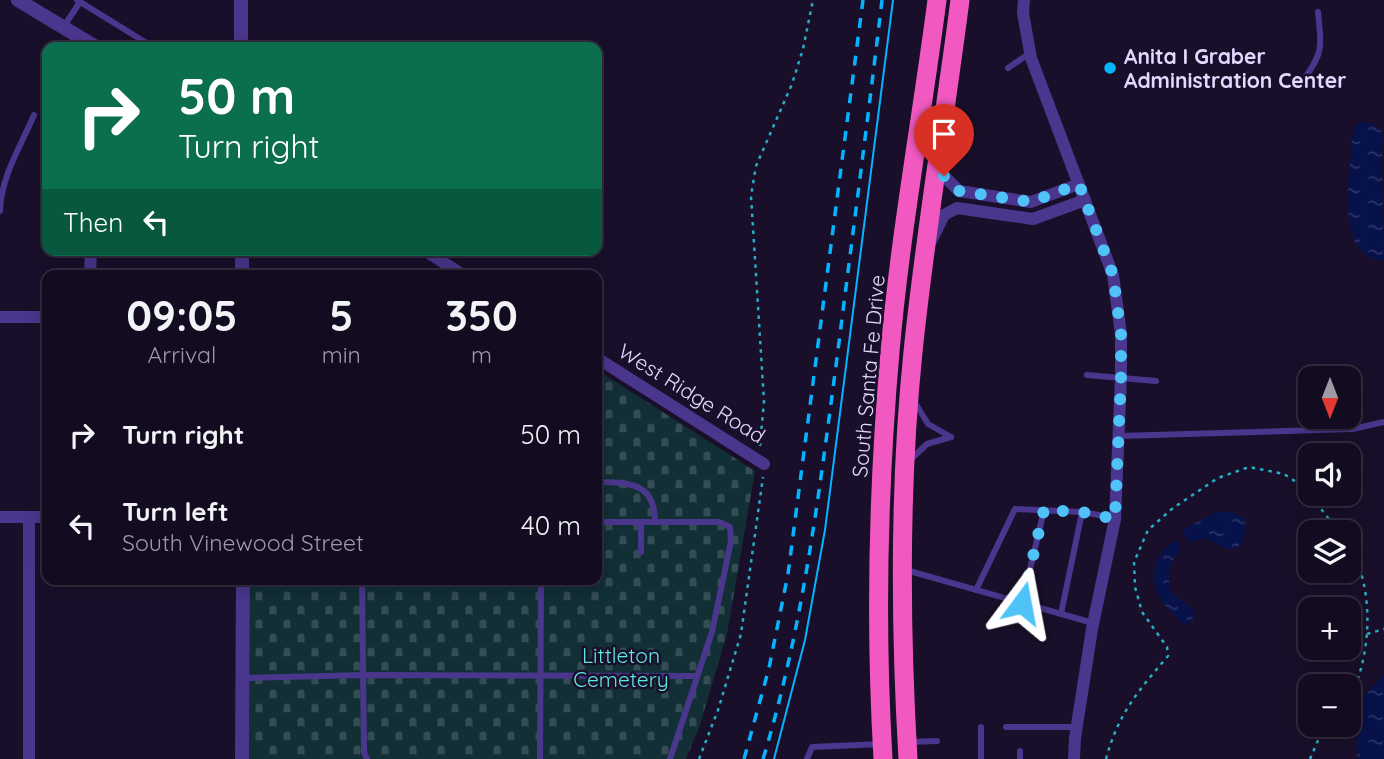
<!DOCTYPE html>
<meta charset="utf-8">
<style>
:root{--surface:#130b20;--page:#20192d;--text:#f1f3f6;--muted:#9d9ba5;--line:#322b3e}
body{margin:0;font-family:Quicksand,sans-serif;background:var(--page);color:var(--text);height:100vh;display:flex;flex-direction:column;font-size:26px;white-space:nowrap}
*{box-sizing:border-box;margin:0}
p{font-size:23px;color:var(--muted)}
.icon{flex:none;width:38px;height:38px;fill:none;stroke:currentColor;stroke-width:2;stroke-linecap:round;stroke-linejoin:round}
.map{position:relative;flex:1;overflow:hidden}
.side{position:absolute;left:42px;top:270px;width:560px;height:315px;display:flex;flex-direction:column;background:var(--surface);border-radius:14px;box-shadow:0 4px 18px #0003,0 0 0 2px var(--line)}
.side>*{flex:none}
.guide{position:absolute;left:42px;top:42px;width:560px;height:214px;border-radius:14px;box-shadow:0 4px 18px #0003,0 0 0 2px var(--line);background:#0b6e4f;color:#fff;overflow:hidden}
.needle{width:46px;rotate:180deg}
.fabs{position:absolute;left:1298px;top:366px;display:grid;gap:14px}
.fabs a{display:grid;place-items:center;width:63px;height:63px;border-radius:14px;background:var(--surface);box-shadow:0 4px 18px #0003,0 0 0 2px var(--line);font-size:35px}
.pin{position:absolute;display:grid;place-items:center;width:60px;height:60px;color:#fff;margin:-72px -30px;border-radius:50% 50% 50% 0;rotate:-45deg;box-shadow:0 0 7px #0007}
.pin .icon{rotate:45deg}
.me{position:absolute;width:77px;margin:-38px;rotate:13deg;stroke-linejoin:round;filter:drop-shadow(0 0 5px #0008)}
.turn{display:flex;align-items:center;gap:24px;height:147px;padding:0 21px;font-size:32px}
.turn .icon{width:91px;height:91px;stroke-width:2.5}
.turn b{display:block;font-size:49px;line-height:60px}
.then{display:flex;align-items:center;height:66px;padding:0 21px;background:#0003;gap:14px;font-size:26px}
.eta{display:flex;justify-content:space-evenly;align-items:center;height:119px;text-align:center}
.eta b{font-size:42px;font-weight:700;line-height:49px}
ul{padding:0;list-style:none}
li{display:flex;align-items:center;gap:21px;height:91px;padding:0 21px}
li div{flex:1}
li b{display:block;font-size:26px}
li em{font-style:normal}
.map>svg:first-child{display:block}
.cemetery{fill:url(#cemetery-stones)}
.water{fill:url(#water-ripples)}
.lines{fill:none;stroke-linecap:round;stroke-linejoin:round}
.path{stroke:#27aec4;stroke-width:2.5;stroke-dasharray:3.5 5;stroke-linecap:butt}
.service{stroke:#4b368d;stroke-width:6}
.minor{stroke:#4b368d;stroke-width:12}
.tertiary{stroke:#4b368d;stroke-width:14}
.trunk{stroke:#f159c1;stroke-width:19}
.tram{stroke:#04b4ff;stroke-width:2}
.rail{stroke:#04b4ff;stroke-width:3.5;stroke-dasharray:10 9;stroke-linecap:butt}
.route{stroke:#4fc3f7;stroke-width:12;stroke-dasharray:0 21.6}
.poi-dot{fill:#04b4ff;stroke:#190f2a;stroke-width:2.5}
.labels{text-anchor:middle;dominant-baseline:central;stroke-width:5;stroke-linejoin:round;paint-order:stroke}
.poi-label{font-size:21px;font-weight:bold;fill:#e4d8ff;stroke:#190f2a;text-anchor:start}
.street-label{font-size:21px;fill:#e4d8ff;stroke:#190f2a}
.park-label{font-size:21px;fill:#5ae9e2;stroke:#190f2a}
</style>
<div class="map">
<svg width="1384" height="759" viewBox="0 0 1384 759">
<defs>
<pattern id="cemetery-stones" width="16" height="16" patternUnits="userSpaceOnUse" patternTransform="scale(1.75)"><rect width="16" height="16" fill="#112f35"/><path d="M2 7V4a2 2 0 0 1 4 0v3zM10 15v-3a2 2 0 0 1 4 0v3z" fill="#344c53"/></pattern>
<pattern id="water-ripples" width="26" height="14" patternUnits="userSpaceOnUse" patternTransform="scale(1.75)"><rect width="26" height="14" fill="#07124b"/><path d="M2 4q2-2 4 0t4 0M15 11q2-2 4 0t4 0" fill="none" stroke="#2b3466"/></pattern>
</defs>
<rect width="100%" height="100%" fill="#190f2a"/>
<polygon class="cemetery" points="597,370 755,471 727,634 699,728 686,759 249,759 250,579 597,579"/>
<g class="water">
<path d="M1359,122l13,1 11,9c-2,43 1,85 1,128 -44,0 -37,-68 -34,-96 2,-16 -1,-29 9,-42z"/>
<path d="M1216,512h14l13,5c5,12 2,34 -15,32 -7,-1 -15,-8 -22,-11l-17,4 -7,-12z"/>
<path d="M1176,541l4,2c0,10 -5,13 -9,21 -4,9 -2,20 0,29l20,15 3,5 -2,8 -7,5c-8,-8 -17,-16 -24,-26 -13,-20 -7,-48 15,-59z"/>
<polygon points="1384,675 1384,759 1357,759 1356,719 1362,697"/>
</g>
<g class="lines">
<g class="path">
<polyline points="760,446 764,401 751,196 756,166 792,84 803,49 813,0"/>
<path d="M1349,544c26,45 23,111 0,156"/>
<polyline points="1367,634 1384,629"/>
<polyline points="699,759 718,710 741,634 763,477"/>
<path d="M1106,759c12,-45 32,-68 62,-103l-1,-9 -25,-35 -7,-25 -1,-25 14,-32 25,-22 45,-30 31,-11 35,7 20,13 35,45"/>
<polyline points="1310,759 1325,724"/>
</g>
<g class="service">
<polyline points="77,0 153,47"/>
<polyline points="64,26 80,2"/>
<polyline points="1008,68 1030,53"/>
<path d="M1301,84c22,-33 21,-32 17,-72"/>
<path d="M0,211c1,-35 21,-65 34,-96"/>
<polyline points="1087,375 1156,381"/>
<polyline points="1312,377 1355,376"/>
<polyline points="914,401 928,424 951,437"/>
<polyline points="1119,436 1353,429 1384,422"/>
<polyline points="909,461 927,444 951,437"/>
<path d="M597,482c32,1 58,0 58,40"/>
<polyline points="597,522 719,522 730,527 731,541 712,632 670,759"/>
<polyline points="641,552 641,522"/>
<polyline points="906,570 1093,623"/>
<polyline points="362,579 364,752 367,759"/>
<polyline points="976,590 1015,509 1082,512"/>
<polyline points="1022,603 1044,510"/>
<polyline points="1061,614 1082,512 1115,518"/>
<polyline points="244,678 363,675 697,676"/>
<polyline points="981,727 981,759"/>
<polyline points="1006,727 1077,727"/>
<polyline points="909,742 937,741"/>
<polyline points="540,759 541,579"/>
<polyline points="807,759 812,747 881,744"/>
<polyline points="1020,759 1020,751"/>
</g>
<g class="minor">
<polyline points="1024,0 1023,13 1031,58 1113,275 1121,334 1121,377 1115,519 1092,629 1075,738 1074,759"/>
<polyline points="940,161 944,176 959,191 1031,202 1079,184"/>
<polyline points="931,241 944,215 957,208 1033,219 1085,200"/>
<polyline points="424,250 463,275"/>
<polyline points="90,275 91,250"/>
<polyline points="0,317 47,317"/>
<polyline points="597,358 764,464"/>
<polyline points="0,517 47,517"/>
<polyline points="29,759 29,517"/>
</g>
<g class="tertiary">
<polyline points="18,0 96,47"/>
<polyline points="241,47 241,0"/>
<polyline points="242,250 242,275"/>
<polyline points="242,759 243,579"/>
</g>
<g class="trunk">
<path d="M883,759c-8,-136 -5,-271 7,-407 10,-118 32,-235 47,-352"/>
<path d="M908,759c-8,-136 -9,-272 5,-407 12,-118 32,-235 47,-352"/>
</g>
<polyline class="tram" points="774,759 805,640 825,530 893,0"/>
<g class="rail">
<polyline points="744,759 769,668 788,574 863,0"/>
<path d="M763,759c40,-131 56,-266 74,-401 15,-119 31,-239 45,-358"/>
</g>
</g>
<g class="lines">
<polyline class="route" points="944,176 959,191 1031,202 1079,184 1113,275 1121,334 1121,377 1115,519 1082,512 1044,510 1022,603"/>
</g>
<circle class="poi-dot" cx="1110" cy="68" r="7"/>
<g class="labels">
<g class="poi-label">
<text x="1124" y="56">Anita I Graber<tspan x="1124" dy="24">Administration Center</tspan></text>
</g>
<g class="street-label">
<text transform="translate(868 376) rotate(-85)">South Santa Fe Drive</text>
<text transform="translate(692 393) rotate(32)">West Ridge Road</text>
</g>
<g class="park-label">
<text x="621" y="655">Littleton<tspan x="621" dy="24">Cemetery</tspan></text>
</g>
</g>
</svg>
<div class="fabs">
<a><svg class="needle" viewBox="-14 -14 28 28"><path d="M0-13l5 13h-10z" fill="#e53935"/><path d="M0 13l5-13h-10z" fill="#9d9ba5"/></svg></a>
<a><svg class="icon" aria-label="sound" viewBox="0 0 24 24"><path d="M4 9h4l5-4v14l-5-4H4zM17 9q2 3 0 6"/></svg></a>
<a><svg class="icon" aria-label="layers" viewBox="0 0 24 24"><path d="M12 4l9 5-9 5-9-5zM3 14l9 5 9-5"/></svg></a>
<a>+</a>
<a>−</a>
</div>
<div class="pin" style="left:944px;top:176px;background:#d93025"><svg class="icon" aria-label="arrive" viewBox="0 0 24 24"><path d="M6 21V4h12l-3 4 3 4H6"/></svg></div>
<svg class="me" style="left:1022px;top:603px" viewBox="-20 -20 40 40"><path d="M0-17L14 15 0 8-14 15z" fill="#4fc3f7" stroke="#fff" stroke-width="4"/></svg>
<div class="guide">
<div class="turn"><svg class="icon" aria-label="right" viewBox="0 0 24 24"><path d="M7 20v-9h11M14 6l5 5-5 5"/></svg><div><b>50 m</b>Turn right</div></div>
<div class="then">Then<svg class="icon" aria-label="left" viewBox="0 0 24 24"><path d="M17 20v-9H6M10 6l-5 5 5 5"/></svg></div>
</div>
<section class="side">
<div class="eta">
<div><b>09:05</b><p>Arrival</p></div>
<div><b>5</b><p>min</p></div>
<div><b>350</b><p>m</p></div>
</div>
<ul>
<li><svg class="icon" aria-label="right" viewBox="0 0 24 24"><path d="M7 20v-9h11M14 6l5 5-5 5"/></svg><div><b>Turn right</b></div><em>50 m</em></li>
<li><svg class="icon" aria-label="left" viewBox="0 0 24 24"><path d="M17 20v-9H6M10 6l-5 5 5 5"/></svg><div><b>Turn left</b><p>South Vinewood Street</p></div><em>40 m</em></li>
</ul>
</section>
</div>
